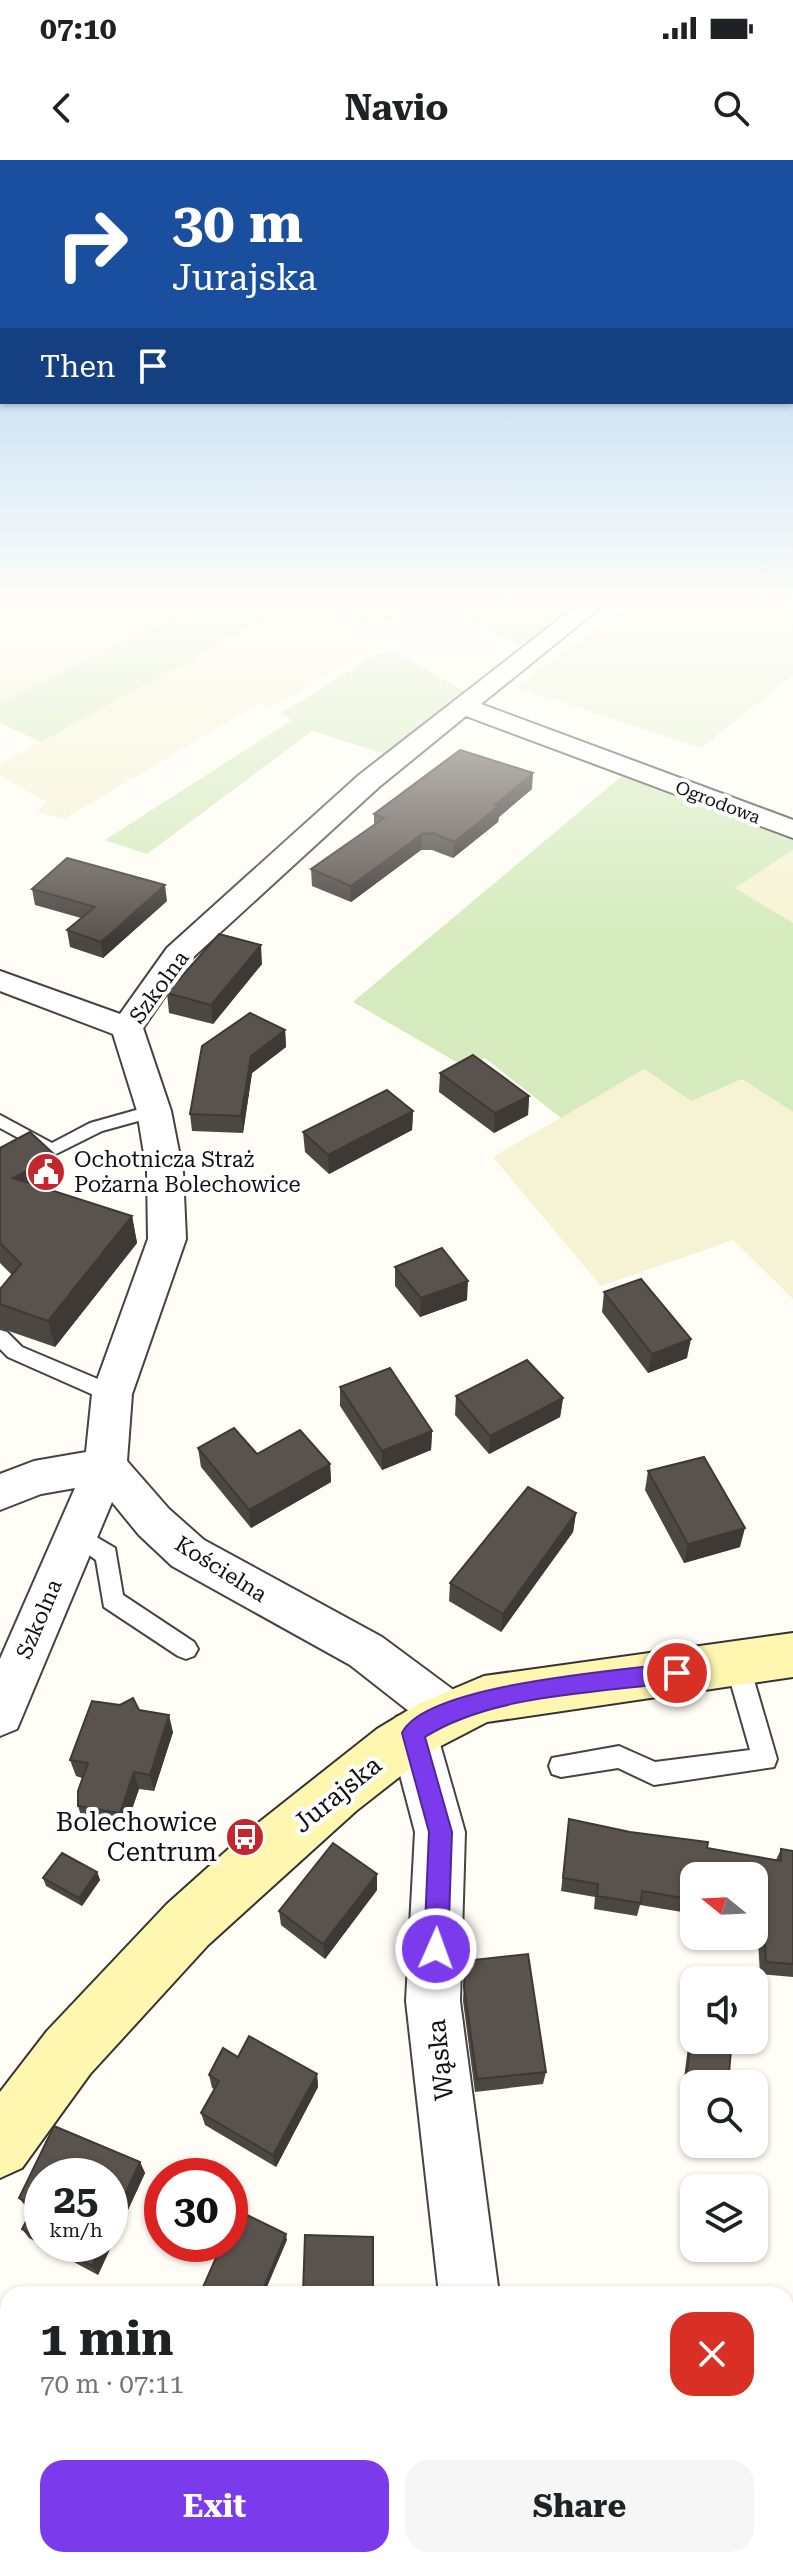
<!DOCTYPE html>
<meta charset="utf-8">
<style>
:root{--surface:#fff;--page:#f6f6f6;--text:#202124;--muted:#757577;--accent:#7c3aed}
body{margin:0;font-family:"Roboto Serif",serif;background:var(--page);color:var(--text);height:100vh;display:flex;flex-direction:column;font-size:30px;white-space:nowrap}
*{box-sizing:border-box;margin:0}
p{font-size:26px;color:var(--muted)}
.icon{flex:none;width:44px;height:44px;fill:none;stroke:currentColor;stroke-width:2;stroke-linecap:round;stroke-linejoin:round}
.map{position:relative;flex:1;overflow:hidden}
.side{position:absolute;left:0px;top:2126px;width:794px;height:282px;display:flex;flex-direction:column;background:var(--surface);border-radius:24px 24px 0 0;box-shadow:0 2px 6px #0004}
.side>*{flex:none}
.hud{position:absolute;left:0px;top:0px;width:794px;height:244px;box-shadow:0 2px 6px #0004;background:#1a4fa0;color:#fff;overflow:hidden}
.needle{width:52px;rotate:288deg}
.fabs{position:absolute;left:680px;top:1702px;display:grid;gap:16px}
.fabs a{display:grid;place-items:center;width:88px;height:88px;border-radius:16px;background:var(--surface);box-shadow:0 2px 6px #0004;font-size:40px}
.speed{position:absolute;left:24px;top:1998px;display:flex;gap:16px;font-size:40px;font-weight:700;text-align:center}
.speed>*{display:grid;place-content:center;width:104px;height:104px;border-radius:50%;background:var(--surface);box-shadow:0 2px 6px #0004;line-height:1}
.speed small{font-size:20px;font-weight:400}
.speed .limit{border:12px solid #d22;background:#fff;color:#111}
.pin{position:absolute;display:grid;place-items:center;width:68px;height:68px;color:#fff;margin:-34px;border:4px solid #fff;border-radius:50%;box-shadow:0 2px 8px #0007}
.me{position:absolute;width:88px;margin:-44px;rotate:2deg;stroke-linejoin:round;filter:drop-shadow(0 0 6px #0008)}
.turn{display:flex;align-items:center;gap:28px;height:168px;padding:0 40px;font-size:36px}
.turn .icon{width:104px;height:104px;stroke-width:2.5}
.turn b{display:block;font-size:56px;line-height:68px}
.then{display:flex;align-items:center;height:76px;padding:0 40px;background:#0003;gap:16px;font-size:30px}
.round{display:grid;place-items:center;flex:none;width:84px;height:84px;border-radius:24px;background:var(--page)}
.summary{display:flex;align-items:center;justify-content:space-between;height:136px;padding:0 40px}
h1{font-size:48px;font-weight:700;line-height:60px}
.primary-button{display:flex;gap:16px;margin-top:auto;padding:16px 40px}
.primary-button a{flex:1;height:92px;border-radius:24px;background:var(--accent);color:#fff;font-size:32px;font-weight:700;line-height:92px;text-align:center}
.primary-button a+a{background:var(--page);color:var(--text)}
.status{display:flex;justify-content:space-between;align-items:center;height:56px;padding:0 40px;background:var(--surface);direction:ltr}
.status svg{height:22px;fill:currentColor}
header{display:flex;justify-content:space-between;align-items:center;height:104px;padding:0 40px;background:var(--surface);font-size:36px;font-weight:700}
.map>svg:first-child{display:block}
.farmland{fill:#f6f3d4}
.green{fill:#d5ebbd}
.cemetery{fill:#d9e3c4}
.pitch{fill:#e6f2cf}
.lines{fill:none;stroke-linecap:round;stroke-linejoin:round}
.lane-casing{stroke:#444;stroke-width:4}
.street-casing{stroke:#444;stroke-width:4}
.secondary-casing{stroke:#333;stroke-width:4}
.lane{fill:#fff;fill-rule:evenodd}
.street{fill:#fff;fill-rule:evenodd}
.secondary{fill:#fff6b0;fill-rule:evenodd}
.wall{fill:#4d4742;fill-rule:evenodd}
.shaded-wall{fill:#3f3936}
.building{fill:#5a524d;stroke:#3f3936;stroke-width:2}
.route{fill:#7c3aed;stroke:#51269a;stroke-width:2}
.labels{text-anchor:middle;dominant-baseline:central;stroke-width:8;stroke-linejoin:round;paint-order:stroke}
.far-street-label{font-size:18px;fill:#111;stroke:#fff}
.street-label{font-size:22px;fill:#111;stroke:#fff}
.poi-label{font-size:22px;fill:#111;stroke:#fff;text-anchor:start}
.near-street-label{font-size:26px;fill:#111;stroke:#fff}
.near-poi-label{font-size:26px;fill:#111;stroke:#fff;text-anchor:end}
</style>
<div class="status"><b>07:10</b><svg viewBox="0 0 49 12"><path d="M0 12V9h3v3zM5 12V6h3v6zM10 12V3h3v9zM15 12V0h3v12zM26 1h20v11H26zM47 4h2v5h-2z"/></svg></div>
<header><svg class="icon" aria-label="back" viewBox="0 0 24 24"><path d="M15 5l-7 7 7 7"/></svg>Navio<svg class="icon" aria-label="search" viewBox="0 0 24 24"><circle cx="10" cy="10" r="6"/><path d="M15 15l6 6"/></svg></header>
<div class="map">
<svg width="793" height="2407" viewBox="0 0 793 2407">
<rect width="100%" height="100%" fill="#fffdf5"/>
<g class="farmland">
<polygon points="0,443 203,443 0,543"/>
<polygon points="292,443 308,443 383,481 270,549 258,544 64,659 37,651 47,642 0,616 0,604"/>
<polygon points="793,690 793,763 734,728"/>
<polygon points="644,909 691,941 742,919 793,952 793,1139 733,1080 601,1126 493,997"/>
</g>
<g class="green">
<polygon points="203,443 292,443 41,582 0,563 0,543"/>
<polygon points="395,492 464,531 389,595 312,571 147,694 105,680 292,560 280,554 375,495"/>
<polygon points="623,615 793,678 793,690 735,728 793,763 793,952 742,919 691,941 644,909 561,958 485,898 465,907 353,842"/>
</g>
<polygon class="cemetery" points="327,443 579,443 521,487 439,443 373,467"/>
<polygon class="pitch" points="633,443 793,443 793,515 701,588 516,527"/>
<g class="lines">
<defs>
<g id="lane">
<polygon points="154,945 163,951 160,955 102,971 52,996 0,968 0,955 52,983 90,963"/>
<polygon points="0,1170 7,1172 22,1187 119,1228 122,1234 119,1240 105,1240 8,1197 0,1189"/>
<polygon points="76,1365 115,1388 123,1435 194,1482 198,1489 194,1496 186,1499 178,1496 104,1447 96,1400 68,1380 65,1374 68,1368"/>
<polygon points="737,1493 745,1496 749,1503 777,1599 774,1607 654,1625 618,1608 561,1617 552,1614 549,1606 552,1598 619,1586 655,1602 750,1590 725,1503 729,1496"/>
</g>
<g id="street">
<polygon points="580,443 606,443 481,544 793,660 793,678 466,556 379,627 189,801 143,868 171,951 183,1012 186,1079 132,1234 127,1301 169,1349 204,1380 382,1477 463,1537 470,1552 463,1567 446,1574 436,1570 465,1672 460,1841 499,2134 439,2134 406,1841 415,1672 389,1573 396,1557 410,1552 350,1505 172,1406 139,1375 112,1342 17,1569 0,1576 0,1499 75,1328 41,1334 0,1350 0,1314 34,1301 86,1292 92,1234 148,1079 147,1012 137,951 113,874 0,831 0,811 120,854 167,788 359,615"/>
<polygon points="491,2400 557,2400 560,2407 494,2407"/>
</g>
<polygon id="secondary" points="793,1473 793,1517 487,1562 435,1589 356,1651 208,1785 90,1914 22,2008 0,2018 0,1932 47,1871 167,1744 253,1667 377,1569 420,1543 484,1516"/>
</defs>
<use href="#lane" class="lane-casing"/>
<use href="#street" class="street-casing"/>
<use href="#secondary" class="secondary-casing"/>
<use href="#lane" class="lane"/>
<use href="#street" class="street"/>
<use href="#secondary" class="secondary"/>
</g>
<g class="wall">
<polygon points="532,629 499,657 498,662 453,698 432,690 421,690 351,742 312,726 311,709 374,665 374,654"/>
<polygon points="32,729 167,741 103,798 70,787 67,770 81,758 35,745"/>
<polygon points="262,804 213,864 169,853 167,833"/>
<polygon points="285,870 286,887 252,913 243,973 192,971 190,954"/>
<polygon points="440,913 529,936 528,955 494,973 439,932"/>
<polygon points="413,951 412,970 329,1014 305,992 303,972"/>
<polygon points="0,988 62,1023 49,1030 132,1056 137,1083 55,1187 0,1168 0,1129 12,1115 0,1103"/>
<polygon points="395,1107 467,1140 420,1157 395,1126"/>
<polygon points="604,1132 687,1198 648,1213 602,1152"/>
<polygon points="340,1227 432,1271 431,1290 382,1310 340,1246"/>
<polygon points="456,1236 563,1238 560,1257 489,1294 455,1255"/>
<polygon points="198,1288 257,1294 330,1304 331,1322 251,1368 201,1307"/>
<polygon points="648,1311 740,1387 684,1403 645,1330"/>
<polygon points="576,1353 573,1372 501,1472 449,1441 450,1423"/>
<polygon points="139,1550 173,1572 154,1631 139,1629 125,1669 83,1662 78,1646 82,1618 76,1616 70,1600"/>
<polygon points="569,1659 707,1688 776,1700 781,1689 793,1691 793,1817 760,1814 757,1765 754,1764 754,1716 694,1716 694,1754 640,1745 637,1756 594,1749 595,1737 561,1731"/>
<polygon points="97,1712 100,1720 82,1746 46,1726 43,1718"/>
<polygon points="377,1730 325,1799 281,1765 279,1751"/>
<polygon points="465,1801 546,1912 543,1924 475,1932 463,1841"/>
<polygon points="691,1880 728,1924 694,1924 694,1929 683,1926 688,1887"/>
<polygon points="238,1897 317,1914 318,1927 276,2007 205,1965 201,1953 214,1929 212,1928 209,1915"/>
<path d="M54,1966l86,36 5,11 -47,102 -69,-37 -7,-9 10,-18 -5,-3 -8,-10zM42,2016h68v68h-68z"/>
<polygon points="786,2177 793,2180 793,2391 786,2388"/>
</g>
<g class="shaded-wall">
<polygon points="533,613 532,629 499,657 498,662 453,698 454,682"/>
<polygon points="422,674 421,690 351,742 351,726"/>
<polygon points="165,725 167,741 103,798 101,782"/>
<polygon points="261,785 262,804 213,864 211,845"/>
<polygon points="285,870 286,887 252,913 243,973 241,956 251,896"/>
<polygon points="529,936 528,955 494,973 495,953"/>
<polygon points="413,951 412,970 329,1014 328,995"/>
<polygon points="56,996 62,1023 20,1045 13,1018"/>
<polygon points="132,1056 137,1083 55,1187 48,1161"/>
<polygon points="468,1121 467,1140 420,1157 421,1138"/>
<polygon points="691,1179 687,1198 648,1213 652,1194"/>
<polygon points="563,1238 560,1257 489,1294 490,1276"/>
<polygon points="432,1271 431,1290 382,1310 382,1291"/>
<polygon points="330,1304 331,1322 251,1368 249,1350"/>
<polygon points="576,1353 573,1372 501,1472 503,1454"/>
<polygon points="745,1368 740,1387 684,1403 688,1384"/>
<polygon points="169,1555 173,1572 154,1631 150,1615"/>
<polygon points="134,1612 139,1629 125,1669 120,1653"/>
<polygon points="97,1712 100,1720 82,1746 79,1738"/>
<polygon points="377,1714 377,1730 325,1799 323,1784"/>
<polygon points="317,1914 318,1927 276,2007 273,1995"/>
<polygon points="140,2002 145,2013 98,2115 92,2106 102,2084 110,2084 110,2067"/>
<polygon points="286,2074 287,2080 264,2134 261,2134"/>
</g>
<g class="building">
<polygon points="460,590 533,613 495,645 499,646 454,682 433,673 422,674 351,726 311,709 384,658 374,654"/>
<polygon points="67,698 165,725 101,782 67,770 95,747 32,729"/>
<polygon points="219,774 261,785 211,845 167,833"/>
<polygon points="250,853 285,870 251,896 241,956 190,954 202,886"/>
<polygon points="473,895 529,936 495,953 440,913"/>
<polygon points="387,930 413,951 328,995 303,972"/>
<polygon points="30,972 56,996 13,1018 132,1056 48,1161 0,1144 0,1129 21,1104 0,1083 0,988"/>
<polygon points="442,1088 468,1121 421,1138 395,1107"/>
<polygon points="641,1119 691,1179 652,1194 604,1132"/>
<polygon points="527,1200 563,1238 490,1276 456,1236"/>
<polygon points="390,1208 432,1271 382,1291 340,1227"/>
<polygon points="234,1268 257,1294 300,1270 330,1304 249,1350 198,1288"/>
<polygon points="704,1297 745,1368 688,1384 648,1311"/>
<polygon points="528,1327 576,1353 503,1454 450,1423"/>
<polygon points="133,1538 139,1550 169,1555 150,1615 134,1612 120,1653 78,1646 78,1631 88,1603 70,1600 92,1541 120,1545"/>
<polygon points="569,1659 630,1672 708,1682 707,1688 781,1701 781,1689 793,1691 793,1804 766,1802 763,1752 754,1751 754,1716 694,1716 694,1740 642,1731 641,1743 597,1736 598,1724 563,1718"/>
<polygon points="333,1683 377,1714 323,1784 279,1751"/>
<polygon points="62,1693 97,1712 79,1738 43,1718"/>
<polygon points="528,1794 546,1912 477,1919 464,1827 465,1801"/>
<polygon points="249,1876 317,1914 273,1995 201,1953 219,1921 209,1915 223,1888 238,1897"/>
<polygon points="691,1880 731,1890 728,1924 703,1924 686,1920"/>
<polygon points="54,1966 140,2002 110,2067 110,2016 42,2016 42,2080 22,2069 34,2046 19,2038"/>
<polygon points="237,2050 286,2074 261,2134 200,2134 222,2084 230,2084 230,2066"/>
<polygon points="305,2075 373,2077 373,2130 391,2130 391,2134 303,2134"/>
<polygon points="50,2084 102,2084 92,2106"/>
<polygon points="786,2177 793,2180 793,2383 786,2380"/>
</g>
<linearGradient id="sky" x2="0" y2="1"><stop stop-color="#95c6ee"/><stop offset="0.57" stop-color="#fffefa"/><stop offset="1" stop-color="#fffefa" stop-opacity="0"/></linearGradient>
<rect width="793" height="780" fill="url(#sky)"/>
<path class="route" d="M677,1503l8,3 3,7 -3,6 -8,3c-80,11 -184,12 -252,55l27,95 -4,117 -4,9 -8,3 -9,-3 -3,-9 5,-117 -27,-99c23,-49 222,-63 275,-70z"/>
<defs>
<symbol id="civic-disc" viewBox="-11 -11 22 22"><circle r="9.5" fill="#c4262e" stroke="#fff"/><path d="M-.6-6.5H3V-4.5H.6V-3L4-1V1h2V6H-6V1h2V-1L-.6-3ZM-1.2 2.5V6h2.4V2.5Z" fill="#fff"/></symbol>
<symbol id="bus-disc" viewBox="-11 -11 22 22"><circle r="9.5" fill="#c4262e" stroke="#fff"/><path d="M-5-6H5V4H4V6H2V4H-2V6H-4V4H-5ZM-3.5-4V0h7V-4ZM-3.5 1.2v1.5H-2V1.2ZM2 1.2v1.5H3.5V1.2Z" fill="#fff"/></symbol>
</defs>
<g fill-rule="evenodd">
<use href="#civic-disc" x="24" y="990" width="44" height="44"/>
<use href="#bus-disc" x="223" y="1655" width="44" height="44"/>
</g>
<g class="labels">
<g class="far-street-label">
<text transform="translate(718 642) rotate(21)">Ogrodowa</text>
</g>
<g class="street-label">
<text transform="translate(159 827) rotate(-54)">Szkolna</text>
<text transform="translate(221 1409) rotate(32)">Kościelna</text>
<text transform="translate(39 1459) rotate(-67)">Szkolna</text>
</g>
<g class="poi-label">
<text x="74" y="999">Ochotnicza Straż<tspan x="74" dy="25">Pożarna Bolechowice</tspan></text>
</g>
<g class="near-street-label">
<text transform="translate(337 1634) rotate(-39)">Jurajska</text>
<text transform="translate(440 1900) rotate(-96)">Wąska</text>
</g>
<g class="near-poi-label">
<text x="217" y="1662">Bolechowice<tspan x="217" dy="30">Centrum</tspan></text>
</g>
</g>
</svg>
<div class="fabs">
<a><svg class="needle" viewBox="-14 -14 28 28"><path d="M0-13l5 13h-10z" fill="#e53935"/><path d="M0 13l5-13h-10z" fill="#757577"/></svg></a>
<a><svg class="icon" aria-label="sound" viewBox="0 0 24 24"><path d="M4 9h4l5-4v14l-5-4H4zM17 9q2 3 0 6"/></svg></a>
<a><svg class="icon" aria-label="search" viewBox="0 0 24 24"><circle cx="10" cy="10" r="6"/><path d="M15 15l6 6"/></svg></a>
<a><svg class="icon" aria-label="layers" viewBox="0 0 24 24"><path d="M12 4l9 5-9 5-9-5zM3 14l9 5 9-5"/></svg></a>
</div>
<div class="speed"><div>25<small>km/h</small></div><div class="limit">30</div></div>
<div class="pin" style="left:677px;top:1513px;background:#d93025"><svg class="icon" aria-label="arrive" viewBox="0 0 24 24"><path d="M6 21V4h12l-3 4 3 4H6"/></svg></div>
<svg class="me" style="left:436px;top:1789px" viewBox="-20 -20 40 40"><circle r="17" fill="#7c3aed" stroke="#fff" stroke-width="3"/><path d="M0-11L8 9 0 5-8 9z" fill="#fff"/></svg>
<div class="hud">
<div class="turn"><svg class="icon" aria-label="right" viewBox="0 0 24 24"><path d="M7 20v-9h11M14 6l5 5-5 5"/></svg><div><b>30 m</b>Jurajska</div></div>
<div class="then">Then<svg class="icon" aria-label="arrive" viewBox="0 0 24 24"><path d="M6 21V4h12l-3 4 3 4H6"/></svg></div>
</div>
<section class="side">
<div class="summary"><div><h1>1 min</h1><p>70 m · 07:11</p></div><a class="round" style="background:#d93025;color:#fff"><svg class="icon" aria-label="close" viewBox="0 0 24 24"><path d="M6 6l12 12M18 6L6 18"/></svg></a></div>
<div class="primary-button"><a>Exit</a><a>Share</a></div>
</section>
</div>
